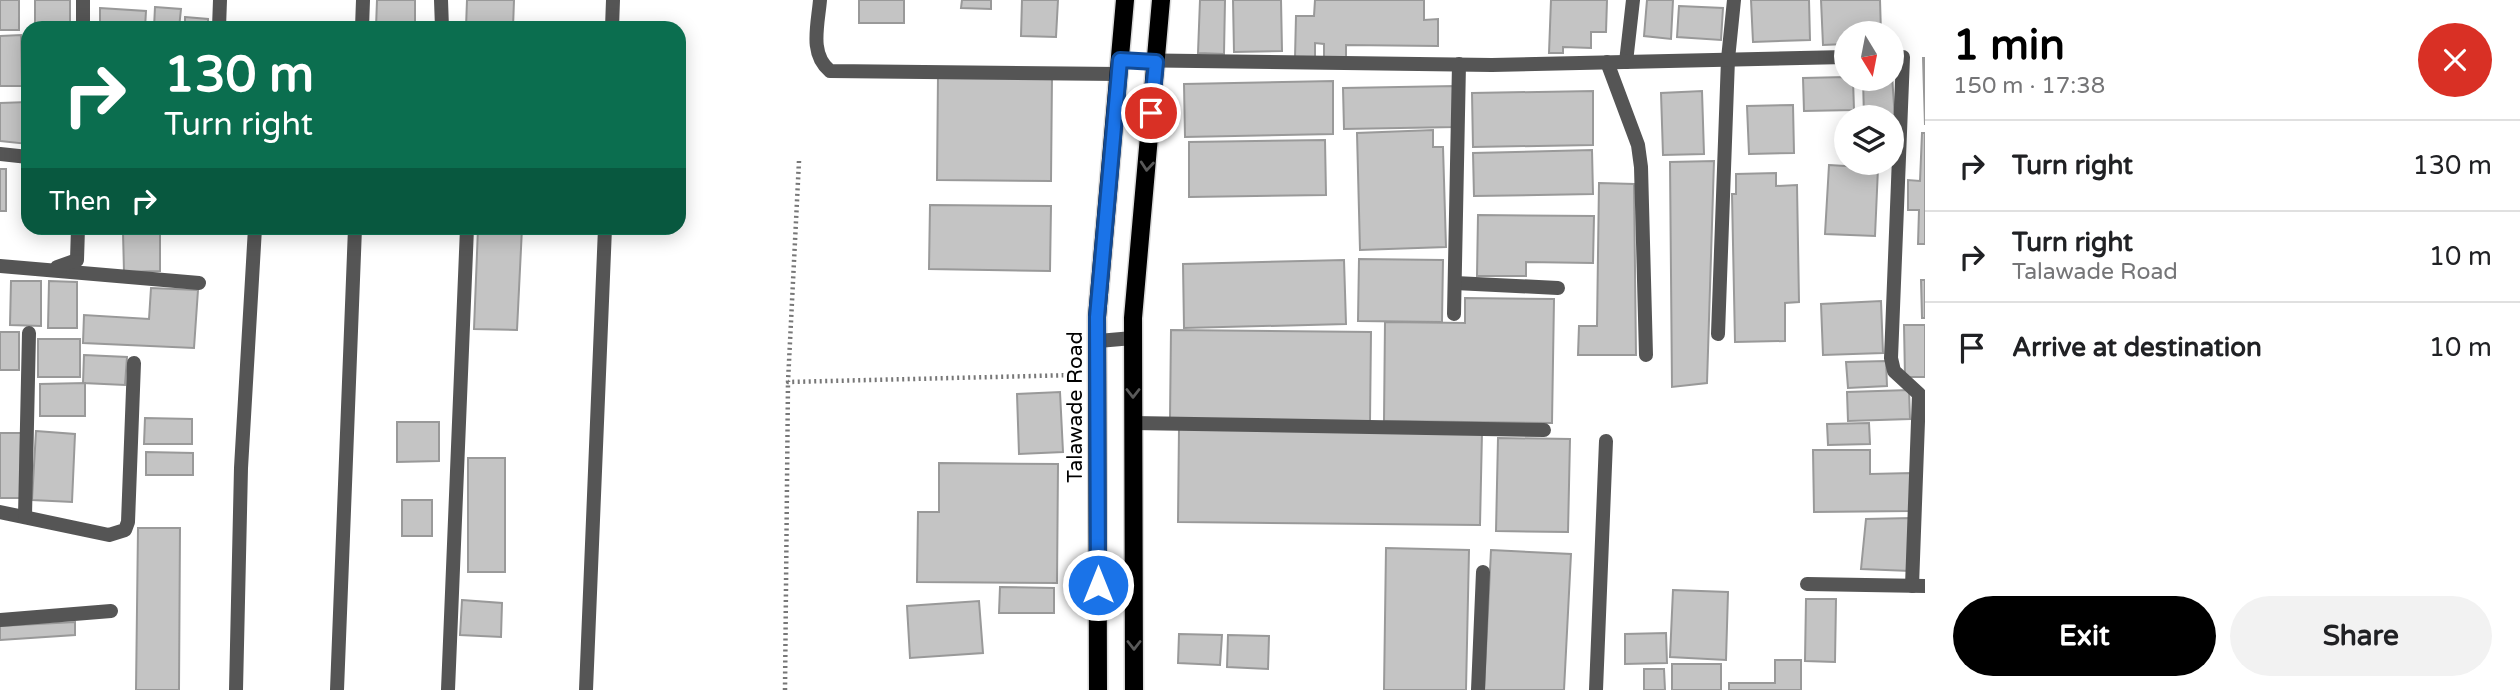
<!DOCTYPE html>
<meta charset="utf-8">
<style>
:root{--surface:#fff;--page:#f2f2f2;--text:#202124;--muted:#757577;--line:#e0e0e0;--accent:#000}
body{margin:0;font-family:"Varela Round",sans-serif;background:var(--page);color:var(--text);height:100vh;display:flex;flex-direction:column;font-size:26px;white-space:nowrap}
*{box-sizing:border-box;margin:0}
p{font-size:23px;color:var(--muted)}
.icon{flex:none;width:38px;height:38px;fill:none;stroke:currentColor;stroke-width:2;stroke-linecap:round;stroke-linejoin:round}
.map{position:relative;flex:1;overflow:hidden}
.details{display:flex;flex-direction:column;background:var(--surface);width:595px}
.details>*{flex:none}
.hud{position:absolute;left:21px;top:21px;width:665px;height:214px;border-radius:21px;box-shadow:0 4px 18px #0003;background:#0b6e4f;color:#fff;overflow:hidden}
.needle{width:46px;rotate:170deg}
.tools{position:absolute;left:1834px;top:21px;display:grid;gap:14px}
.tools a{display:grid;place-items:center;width:70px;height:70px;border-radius:50%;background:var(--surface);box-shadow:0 4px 18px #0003;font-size:35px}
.pin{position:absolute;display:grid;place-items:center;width:60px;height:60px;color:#fff;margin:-30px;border:4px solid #fff;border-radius:50%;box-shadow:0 2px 7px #0007}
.me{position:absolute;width:77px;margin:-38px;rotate:0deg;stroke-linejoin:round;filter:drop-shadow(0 0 5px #0008)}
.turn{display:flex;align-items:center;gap:24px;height:147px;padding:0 28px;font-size:32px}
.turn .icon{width:91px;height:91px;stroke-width:2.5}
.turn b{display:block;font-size:49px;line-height:60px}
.then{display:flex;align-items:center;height:66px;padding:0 28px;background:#0003;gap:14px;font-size:26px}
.round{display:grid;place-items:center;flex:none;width:74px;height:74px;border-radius:37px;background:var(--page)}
.summary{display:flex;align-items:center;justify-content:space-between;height:119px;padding:0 28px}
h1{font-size:42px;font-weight:700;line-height:52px;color:var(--accent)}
.cta{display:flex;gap:14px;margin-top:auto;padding:14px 28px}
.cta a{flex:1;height:80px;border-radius:42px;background:var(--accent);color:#fff;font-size:28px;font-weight:700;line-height:80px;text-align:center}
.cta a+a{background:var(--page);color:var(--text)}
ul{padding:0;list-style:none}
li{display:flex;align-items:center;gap:21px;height:91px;padding:0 28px;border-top:2px solid var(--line)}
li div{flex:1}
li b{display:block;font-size:26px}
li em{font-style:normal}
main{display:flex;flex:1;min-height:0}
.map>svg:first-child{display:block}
.building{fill:#c4c4c4;stroke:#999;stroke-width:2}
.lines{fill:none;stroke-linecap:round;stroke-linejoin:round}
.primary-casing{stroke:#dbdbdb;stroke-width:21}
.path{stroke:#777;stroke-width:4.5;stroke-dasharray:2 3.5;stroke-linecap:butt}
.service{stroke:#555;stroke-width:14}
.minor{stroke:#555;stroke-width:14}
.tertiary{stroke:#555;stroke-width:14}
.primary{stroke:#000;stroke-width:18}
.oneway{stroke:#595959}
.route-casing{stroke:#114b97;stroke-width:18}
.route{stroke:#1a73e8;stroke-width:12}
.labels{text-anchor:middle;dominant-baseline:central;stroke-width:7;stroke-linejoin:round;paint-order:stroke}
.street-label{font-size:21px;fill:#000;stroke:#fff}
</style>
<main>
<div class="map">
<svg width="1925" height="690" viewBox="0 0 1925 690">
<rect width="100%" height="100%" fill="#fff"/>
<g class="building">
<rect x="0" y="0" width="19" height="30"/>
<rect x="35" y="0" width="35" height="25"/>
<polygon points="377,0 415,0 415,28 376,28"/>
<polygon points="467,0 514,0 513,28 466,28"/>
<rect x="859" y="0" width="45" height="23"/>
<polygon points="962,0 991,0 991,9 961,8"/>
<polygon points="1022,0 1058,0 1056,37 1021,36"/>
<polygon points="1200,0 1225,0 1224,54 1198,53"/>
<polygon points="1233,0 1281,0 1282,51 1234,52"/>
<polygon points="1315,0 1424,0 1424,20 1438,19 1438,46 1346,45 1346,57 1324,57 1324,44 1315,43 1315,58 1295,58 1296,16 1314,16"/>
<polygon points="1551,0 1607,0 1606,32 1591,32 1591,48 1563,47 1563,53 1549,53"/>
<polygon points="1647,0 1673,0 1671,39 1644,36"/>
<polygon points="1751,0 1809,0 1810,40 1753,42"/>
<polygon points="1821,0 1880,0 1881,33 1846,33 1846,44 1823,45"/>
<polygon points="1679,6 1723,8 1721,40 1677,37"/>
<polygon points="155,7 181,9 179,28 154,28"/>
<polygon points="100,8 146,11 145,28 100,28"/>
<polygon points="185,17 208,19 208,28 185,28"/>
<polygon points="21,35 22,86 0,86 0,36"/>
<polygon points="1923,58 1925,58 1925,125"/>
<polygon points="938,75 1052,76 1051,181 937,180"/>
<polygon points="1892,75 1895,120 1864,117 1863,79 1892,79"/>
<polygon points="1846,77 1853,79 1854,110 1804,111 1803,78"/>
<polygon points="1333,81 1333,134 1185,137 1184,84"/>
<polygon points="1455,86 1456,127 1344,129 1343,88"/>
<polygon points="1593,91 1593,145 1473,147 1472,93"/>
<polygon points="1702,91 1704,154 1663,155 1661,93"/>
<polygon points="28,102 28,144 0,141 0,103"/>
<polygon points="1793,105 1794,153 1749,154 1747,106"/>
<polygon points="1433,130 1433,147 1443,147 1446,247 1360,250 1357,133"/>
<polygon points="1922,133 1925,133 1925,244 1918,244 1919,210 1908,210 1908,180 1920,181"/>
<polygon points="1325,140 1326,195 1189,197 1189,142"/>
<polygon points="1592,150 1593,194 1474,196 1473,153"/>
<polygon points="1714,161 1707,383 1672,387 1670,162"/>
<polygon points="1829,165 1878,168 1875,236 1825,234"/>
<rect x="0" y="169" width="6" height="42"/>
<polygon points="1776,173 1776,186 1797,185 1799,302 1785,303 1785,341 1735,342 1732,194 1736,194 1736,174"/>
<polygon points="1599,183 1634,184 1636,355 1578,355 1579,326 1597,326"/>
<polygon points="930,205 1051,206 1050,271 929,269"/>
<polygon points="1478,215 1594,216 1593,263 1526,262 1526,276 1477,276"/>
<polygon points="478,228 522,228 517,330 474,329"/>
<polygon points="123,232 160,232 160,271 124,272"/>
<polygon points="1359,259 1443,260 1442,322 1358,321"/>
<polygon points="1344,260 1346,324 1184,328 1183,264"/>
<polygon points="1921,280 1925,280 1925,318 1922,318"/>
<polygon points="11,281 41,281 41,326 10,325"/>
<polygon points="49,281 77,282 77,328 48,328"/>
<polygon points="151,288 198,290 194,348 83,343 84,315 149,319"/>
<polygon points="1465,298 1554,299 1552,423 1384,421 1385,322 1465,323"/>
<polygon points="1881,301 1883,353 1823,355 1821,304"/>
<polygon points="1904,325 1925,325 1925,377 1905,377"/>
<polygon points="1171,330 1371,332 1370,422 1170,419"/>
<rect x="0" y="332" width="19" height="38"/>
<rect x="38" y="339" width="42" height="38"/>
<polygon points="84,355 127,357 125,385 83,383"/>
<polygon points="1886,361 1887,386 1848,388 1846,362"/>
<polygon points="85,383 85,416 40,416 40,384"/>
<polygon points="1909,390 1910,419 1848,421 1847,392"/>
<polygon points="1060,392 1063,452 1019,454 1017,394"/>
<polygon points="145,418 192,419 192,444 144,444"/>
<polygon points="397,422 439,422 439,461 397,462"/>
<polygon points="1869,423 1870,444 1828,445 1827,424"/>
<polygon points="1179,428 1482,432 1480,525 1178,522"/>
<polygon points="36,431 75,434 72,502 32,500"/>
<polygon points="0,433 21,433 20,498 0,498"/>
<polygon points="1498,438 1570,439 1568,532 1496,531"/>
<polygon points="1813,450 1870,450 1870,474 1912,473 1911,511 1814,512"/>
<polygon points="146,452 193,453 193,475 146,475"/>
<rect x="468" y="458" width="37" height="114"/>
<polygon points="939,463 1058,464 1057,583 917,582 918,512 939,512"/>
<rect x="402" y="500" width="30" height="36"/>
<polygon points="1911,518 1910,571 1861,569 1866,519"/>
<polygon points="138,528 180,528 179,690 136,690"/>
<polygon points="1386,548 1469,550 1466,690 1384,690"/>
<polygon points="1491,550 1571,554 1564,690 1484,690"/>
<polygon points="1000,587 1054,588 1054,613 999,613"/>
<polygon points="1673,590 1728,592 1726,660 1670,657"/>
<polygon points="1806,599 1836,599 1835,662 1805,661"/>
<polygon points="462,600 502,603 501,637 460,635"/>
<polygon points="979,601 983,653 910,658 907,606"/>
<polygon points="75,622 75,635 0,640 0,626"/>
<polygon points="1666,633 1667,663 1625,664 1625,634"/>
<polygon points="1179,634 1222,635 1220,665 1178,663"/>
<polygon points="1228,635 1269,636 1268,669 1227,667"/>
<polygon points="1775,660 1801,660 1801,690 1729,690 1729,683 1775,683"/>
<rect x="1672" y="664" width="49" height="26"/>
<polygon points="1644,669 1664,669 1665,690 1644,690"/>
</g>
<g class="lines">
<defs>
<g id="primary">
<polyline points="1098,690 1097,317 1125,0"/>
<polyline points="1134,690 1133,318 1161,0"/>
</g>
</defs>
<use href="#primary" class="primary-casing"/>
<g class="path">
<polyline points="799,161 788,382 1075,375"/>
<polyline points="785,690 788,382"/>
</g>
<g class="service">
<polyline points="612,28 613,0"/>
<polyline points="1607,62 1638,145 1641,167 1646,355"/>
<polyline points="1626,62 1633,0"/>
<polyline points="1455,283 1558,288"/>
<polyline points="1454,314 1459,64"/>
<polyline points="1718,334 1728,59"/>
<polyline points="1133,423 1544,430"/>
<polyline points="0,620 111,611"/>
<polyline points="586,690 605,228"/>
<polyline points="1478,690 1483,572"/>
<polyline points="1596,690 1606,441"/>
</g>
<g class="minor">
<polyline points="441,0 442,28"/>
<path d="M820,0c-2,25 -11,54 10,71l289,3"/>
<polyline points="83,28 83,0"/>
<polyline points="219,28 220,0"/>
<polyline points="362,28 363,0"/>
<polyline points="1892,57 1903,57 1891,358 1894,371 1919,394 1912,586"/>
<polyline points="1728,59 1734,0"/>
<polyline points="1120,60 1492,65 1846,57"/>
<polyline points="0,154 28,157"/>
<polyline points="0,266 199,283"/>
<polyline points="57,267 77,260 78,228"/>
<polyline points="0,512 109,535 125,530 128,522 134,363"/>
<polyline points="25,516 29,333"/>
<polyline points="1807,584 1925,586"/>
<polyline points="236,690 241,468 255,228"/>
<polyline points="337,690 355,228"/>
<polyline points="448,690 467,228"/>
</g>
<polyline class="tertiary" points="1098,341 1133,338"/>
<use href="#primary" class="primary"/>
</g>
<defs><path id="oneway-chevron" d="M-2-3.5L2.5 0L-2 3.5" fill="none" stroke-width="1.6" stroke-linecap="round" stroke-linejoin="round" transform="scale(1.75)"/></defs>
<g class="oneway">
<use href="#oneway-chevron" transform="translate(1147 166) rotate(95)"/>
<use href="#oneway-chevron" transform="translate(1133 393) rotate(90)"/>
<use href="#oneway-chevron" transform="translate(1134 645) rotate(90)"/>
</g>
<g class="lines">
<defs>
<polyline id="route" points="1098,585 1097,317 1120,60 1156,62 1151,113"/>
</defs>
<use href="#route" class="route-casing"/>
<use href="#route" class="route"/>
</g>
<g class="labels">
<g class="street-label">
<text transform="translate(1075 407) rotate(-90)">Talawade Road</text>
</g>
</g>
</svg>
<div class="tools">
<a><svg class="needle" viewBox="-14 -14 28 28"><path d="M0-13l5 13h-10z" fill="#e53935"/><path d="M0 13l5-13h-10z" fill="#757577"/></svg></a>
<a><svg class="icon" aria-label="layers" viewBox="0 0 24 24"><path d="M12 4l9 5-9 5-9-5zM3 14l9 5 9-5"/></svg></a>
</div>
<div class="pin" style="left:1151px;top:113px;background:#d93025"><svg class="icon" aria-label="arrive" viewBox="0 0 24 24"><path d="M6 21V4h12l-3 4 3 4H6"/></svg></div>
<svg class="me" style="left:1098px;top:585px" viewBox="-20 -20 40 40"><circle r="17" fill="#1a73e8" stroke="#fff" stroke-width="3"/><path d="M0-11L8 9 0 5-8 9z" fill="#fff"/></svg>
<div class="hud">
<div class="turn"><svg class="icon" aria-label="right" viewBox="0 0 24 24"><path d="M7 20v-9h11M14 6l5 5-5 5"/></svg><div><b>130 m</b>Turn right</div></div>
<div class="then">Then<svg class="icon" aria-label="right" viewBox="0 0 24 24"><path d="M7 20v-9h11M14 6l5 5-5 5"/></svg></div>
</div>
</div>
<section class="details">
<div class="summary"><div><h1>1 min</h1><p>150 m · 17:38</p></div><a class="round" style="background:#d93025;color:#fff"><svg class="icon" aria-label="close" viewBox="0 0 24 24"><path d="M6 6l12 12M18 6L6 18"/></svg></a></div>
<ul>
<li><svg class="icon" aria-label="right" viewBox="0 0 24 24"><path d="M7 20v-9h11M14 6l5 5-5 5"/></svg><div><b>Turn right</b></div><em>130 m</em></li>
<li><svg class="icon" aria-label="right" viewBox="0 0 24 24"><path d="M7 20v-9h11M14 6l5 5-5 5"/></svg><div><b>Turn right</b><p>Talawade Road</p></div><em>10 m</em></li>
<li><svg class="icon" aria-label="arrive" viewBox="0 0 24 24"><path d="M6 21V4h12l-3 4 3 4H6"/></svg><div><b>Arrive at destination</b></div><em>10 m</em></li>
</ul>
<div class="cta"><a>Exit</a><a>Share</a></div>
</section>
</main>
